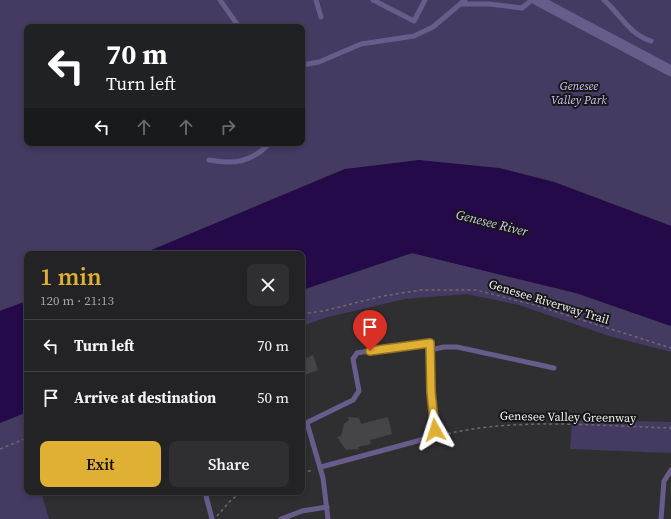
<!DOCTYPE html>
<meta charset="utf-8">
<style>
:root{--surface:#232326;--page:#2f2f32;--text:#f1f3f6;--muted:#a3a4a7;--line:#404043;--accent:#e0b034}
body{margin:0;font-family:"Source Serif 4",serif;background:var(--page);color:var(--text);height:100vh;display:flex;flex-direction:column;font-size:15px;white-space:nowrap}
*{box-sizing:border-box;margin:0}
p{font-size:13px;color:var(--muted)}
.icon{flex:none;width:22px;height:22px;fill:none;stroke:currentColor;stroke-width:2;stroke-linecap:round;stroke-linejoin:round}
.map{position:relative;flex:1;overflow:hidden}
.details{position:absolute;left:24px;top:251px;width:281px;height:244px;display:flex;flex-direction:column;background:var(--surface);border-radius:8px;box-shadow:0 2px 6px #0003,0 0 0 1px var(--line)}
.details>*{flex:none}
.guide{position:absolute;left:24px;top:24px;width:281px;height:122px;border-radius:8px;box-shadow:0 2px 6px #0003,0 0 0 1px var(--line);background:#202124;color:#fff;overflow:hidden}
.pin{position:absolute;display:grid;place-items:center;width:34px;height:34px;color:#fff;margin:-41px -17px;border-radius:50% 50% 50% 0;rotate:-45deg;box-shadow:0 0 4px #0007}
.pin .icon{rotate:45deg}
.me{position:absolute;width:44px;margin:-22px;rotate:354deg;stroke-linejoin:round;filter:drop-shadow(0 0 3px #0008)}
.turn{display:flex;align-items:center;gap:14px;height:84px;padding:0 16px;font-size:18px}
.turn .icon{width:52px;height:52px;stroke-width:2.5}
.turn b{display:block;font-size:28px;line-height:34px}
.lanes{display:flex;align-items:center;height:38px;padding:0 16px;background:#0003;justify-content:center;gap:20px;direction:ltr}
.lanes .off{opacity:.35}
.round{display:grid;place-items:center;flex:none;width:42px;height:42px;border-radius:8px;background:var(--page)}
.overview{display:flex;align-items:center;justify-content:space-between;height:68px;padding:0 16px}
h1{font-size:24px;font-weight:600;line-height:30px;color:var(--accent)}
.primary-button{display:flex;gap:8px;margin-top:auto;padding:8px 16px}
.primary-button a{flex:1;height:46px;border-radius:8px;background:var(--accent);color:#111;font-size:16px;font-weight:600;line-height:46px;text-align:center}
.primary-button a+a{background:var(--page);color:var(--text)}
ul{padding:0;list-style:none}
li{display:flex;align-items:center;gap:12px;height:52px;padding:0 16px;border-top:1px solid var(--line)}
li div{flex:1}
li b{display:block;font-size:15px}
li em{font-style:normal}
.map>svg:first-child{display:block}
.green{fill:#453a61;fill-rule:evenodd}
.water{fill:#240a48}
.building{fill:#454447}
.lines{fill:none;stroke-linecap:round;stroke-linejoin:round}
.path{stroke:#6c6c6e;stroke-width:1.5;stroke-dasharray:3 3;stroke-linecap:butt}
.service{stroke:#685c8b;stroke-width:5}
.tertiary{stroke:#685c8b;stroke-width:11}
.route-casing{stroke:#927222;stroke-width:10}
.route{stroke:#e0b034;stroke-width:7}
.labels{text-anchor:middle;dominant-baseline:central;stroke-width:4;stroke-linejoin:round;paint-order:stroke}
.park-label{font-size:12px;font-style:italic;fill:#d0c1fc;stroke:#171718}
.street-label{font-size:12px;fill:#f0f0f2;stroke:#171718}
.water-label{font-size:13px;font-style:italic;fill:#d2c9f0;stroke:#171718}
</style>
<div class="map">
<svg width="671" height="519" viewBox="0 0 671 519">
<rect width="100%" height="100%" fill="#2f2f32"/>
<g class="green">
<path d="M0,0h671v226l-117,-44 -55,-14 -154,1 -203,85h-115v47l-27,10zM27,27h275v116h-275z"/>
<polygon points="412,253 576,293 671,326 671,352 609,336 519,305 467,294 405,299 328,317 302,326 302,290"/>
<polygon points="27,412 27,492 41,492 49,519 0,519 0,423"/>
<polygon points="591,420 671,422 671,453 570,449 572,421"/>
</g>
<g class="water">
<polygon points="419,160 499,168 554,182 671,226 671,326 576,293 412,253 302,290 302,254 142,254 345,169"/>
<polygon points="27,301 27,412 0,423 0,311"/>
</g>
<g class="building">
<polygon points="313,355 318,370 302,376 302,360"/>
<polygon points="348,417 359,418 361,424 388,417 392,434 370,440 371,444 358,447 359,449 346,450 337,437 341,436 344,424 349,420"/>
</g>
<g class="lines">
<g class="path">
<polyline points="302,314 323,311 383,296 421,290 476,290 538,306 671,348"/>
<path d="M442,435c73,-18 154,-9 229,-7"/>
<polyline points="0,449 27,438"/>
<polyline points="302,473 313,470"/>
<polyline points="217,516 232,499 244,492"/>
</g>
<g class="service">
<polyline points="220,0 239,27"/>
<polyline points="316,0 321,17"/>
<polyline points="373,0 414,21 425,0"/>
<path d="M604,0c16,14 26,35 47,41"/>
<polyline points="461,4 489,4 522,8 532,0"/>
<polyline points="302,65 319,62 361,44 414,36 433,27 465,0"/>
<path d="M209,160c25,5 43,2 61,-17"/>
<polyline points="430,350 444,347 457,347 554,368"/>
<polyline points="307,423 323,478 328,519"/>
<polyline points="302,425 353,400 359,391 353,359 357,353 409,344 430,343 431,392 436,436 321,467"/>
<polyline points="205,492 212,519"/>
<polyline points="281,519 302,511 327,507"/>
<polyline points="661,519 664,481 671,470"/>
</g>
<polyline class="tertiary" points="537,0 671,71"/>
</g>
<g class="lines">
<defs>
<polyline id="route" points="370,351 430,343 431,392 435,430"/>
</defs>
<use href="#route" class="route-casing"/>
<use href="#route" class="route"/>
</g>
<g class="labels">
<g class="park-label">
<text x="579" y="86">Genesee<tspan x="579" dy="14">Valley Park</tspan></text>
</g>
<g class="street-label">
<text transform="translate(549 302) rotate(17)">Genesee Riverway Trail</text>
<text transform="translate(568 417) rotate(1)">Genesee Valley Greenway</text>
</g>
<g class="water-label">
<text transform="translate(492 223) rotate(14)">Genesee River</text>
</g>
</g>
</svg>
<div class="pin" style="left:370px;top:351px;background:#d93025"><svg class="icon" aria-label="arrive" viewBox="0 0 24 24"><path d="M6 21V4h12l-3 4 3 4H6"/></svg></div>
<svg class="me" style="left:435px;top:430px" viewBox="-20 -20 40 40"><path d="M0-17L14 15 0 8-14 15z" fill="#e0b034" stroke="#fff" stroke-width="4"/></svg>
<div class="guide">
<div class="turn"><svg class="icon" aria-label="left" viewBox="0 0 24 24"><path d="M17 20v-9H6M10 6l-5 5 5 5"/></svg><div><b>70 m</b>Turn left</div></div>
<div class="lanes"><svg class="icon" aria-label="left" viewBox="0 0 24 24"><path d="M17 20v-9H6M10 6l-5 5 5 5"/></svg><svg class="icon off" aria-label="ahead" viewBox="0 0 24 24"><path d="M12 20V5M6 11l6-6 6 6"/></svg><svg class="icon off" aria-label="ahead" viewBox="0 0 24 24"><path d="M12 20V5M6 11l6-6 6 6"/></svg><svg class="icon off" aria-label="right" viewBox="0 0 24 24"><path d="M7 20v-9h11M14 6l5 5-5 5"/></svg></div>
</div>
<section class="details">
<div class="overview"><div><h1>1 min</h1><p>120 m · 21:13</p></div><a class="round"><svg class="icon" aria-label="close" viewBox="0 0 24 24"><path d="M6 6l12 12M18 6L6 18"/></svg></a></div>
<ul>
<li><svg class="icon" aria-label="left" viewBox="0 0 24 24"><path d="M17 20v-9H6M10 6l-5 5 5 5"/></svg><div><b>Turn left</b></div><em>70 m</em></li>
<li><svg class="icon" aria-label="arrive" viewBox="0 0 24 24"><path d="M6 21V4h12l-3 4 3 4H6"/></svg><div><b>Arrive at destination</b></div><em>50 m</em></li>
</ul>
<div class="primary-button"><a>Exit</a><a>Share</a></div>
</section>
</div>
